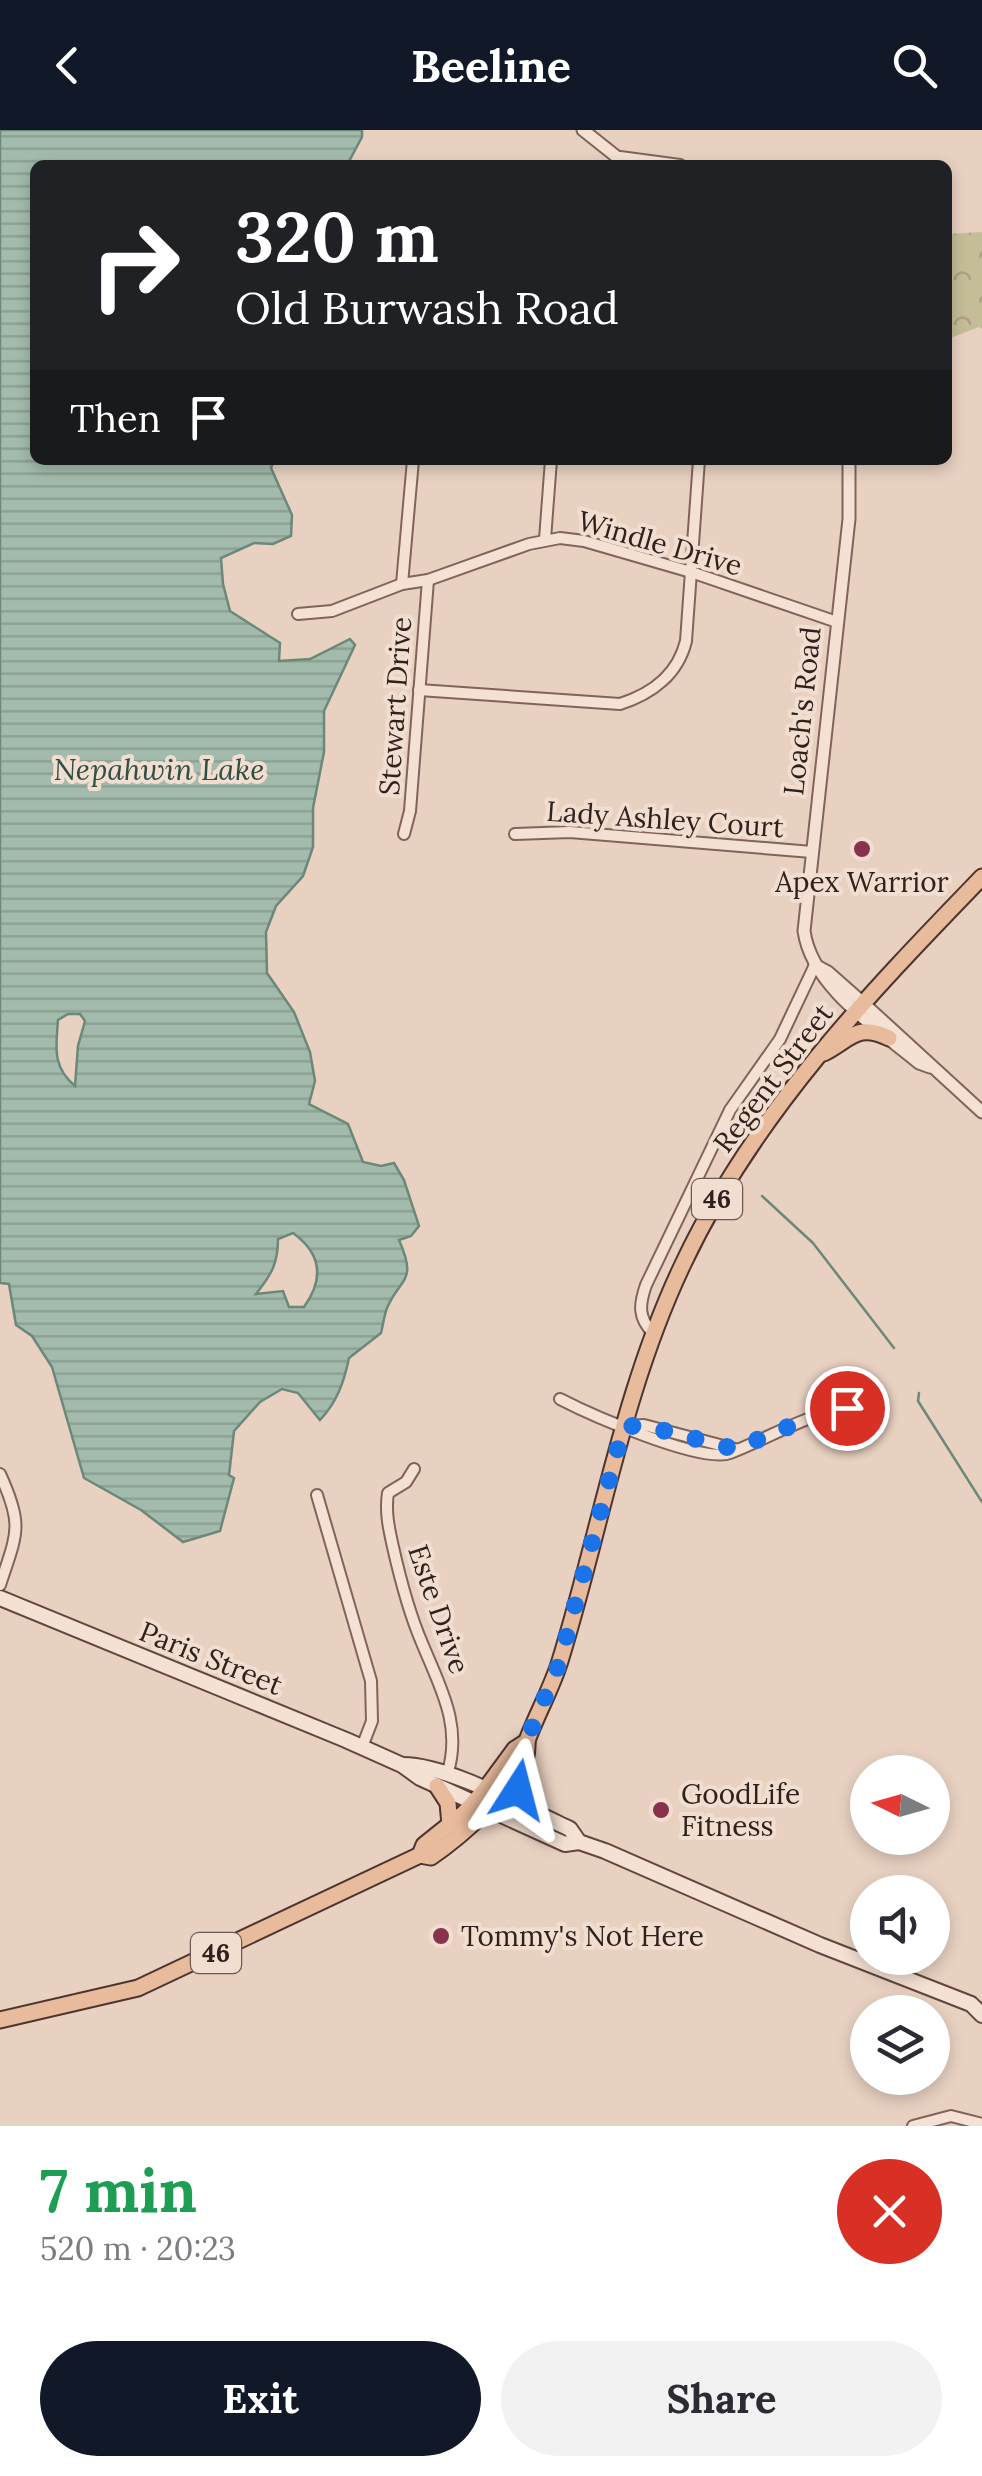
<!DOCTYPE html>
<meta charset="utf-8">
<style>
:root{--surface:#fff;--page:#f2f2f3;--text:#2b2b33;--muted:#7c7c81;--accent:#111827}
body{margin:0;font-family:Lora,serif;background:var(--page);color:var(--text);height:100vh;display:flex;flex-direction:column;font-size:38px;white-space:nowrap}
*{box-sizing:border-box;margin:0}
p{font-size:32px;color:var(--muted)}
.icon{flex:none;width:55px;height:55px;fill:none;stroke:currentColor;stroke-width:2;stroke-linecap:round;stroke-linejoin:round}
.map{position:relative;height:1996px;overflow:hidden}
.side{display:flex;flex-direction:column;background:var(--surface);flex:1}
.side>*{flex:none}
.banner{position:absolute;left:30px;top:30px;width:922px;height:305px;border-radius:15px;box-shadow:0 5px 15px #0003;background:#202124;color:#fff;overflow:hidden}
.needle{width:65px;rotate:275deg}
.fabs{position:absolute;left:850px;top:1625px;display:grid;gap:20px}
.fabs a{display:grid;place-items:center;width:100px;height:100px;border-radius:50%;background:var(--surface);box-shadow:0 5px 15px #0003;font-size:50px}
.pin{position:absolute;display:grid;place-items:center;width:85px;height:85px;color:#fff;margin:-42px;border:5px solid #fff;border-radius:50%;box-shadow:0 2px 10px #0007}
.me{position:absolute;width:110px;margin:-55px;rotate:9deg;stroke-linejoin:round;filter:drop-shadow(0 0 8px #0008)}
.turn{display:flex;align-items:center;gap:35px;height:210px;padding:0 40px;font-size:45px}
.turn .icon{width:130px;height:130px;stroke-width:2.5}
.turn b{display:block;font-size:70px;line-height:85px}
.then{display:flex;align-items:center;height:95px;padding:0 40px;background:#0003;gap:20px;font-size:38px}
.round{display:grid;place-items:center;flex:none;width:105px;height:105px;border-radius:52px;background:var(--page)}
.head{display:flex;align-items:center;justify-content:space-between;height:170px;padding:0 40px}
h1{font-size:60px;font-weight:800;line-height:75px;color:#1e9e55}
.action{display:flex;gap:20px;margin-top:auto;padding:20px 40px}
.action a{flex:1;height:115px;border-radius:60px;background:var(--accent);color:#fff;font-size:40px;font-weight:800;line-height:115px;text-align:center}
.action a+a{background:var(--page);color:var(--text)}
header{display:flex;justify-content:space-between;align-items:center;height:130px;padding:0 40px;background:var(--accent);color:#fff;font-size:45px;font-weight:800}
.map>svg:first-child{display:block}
.forest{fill:url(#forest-crowns)}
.water{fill:url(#water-rules);stroke:#6c8879;stroke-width:2.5;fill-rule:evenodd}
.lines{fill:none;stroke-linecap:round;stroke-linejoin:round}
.stream{stroke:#6c8879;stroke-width:2.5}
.minor-casing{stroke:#80645b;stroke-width:14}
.tertiary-casing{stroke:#80645b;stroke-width:15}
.secondary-casing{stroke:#61463e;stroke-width:18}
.primary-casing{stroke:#4e342f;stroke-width:19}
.minor{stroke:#f4e1d3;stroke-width:10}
.tertiary{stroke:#f4e1d3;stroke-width:11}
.secondary{stroke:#f4e1d3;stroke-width:14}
.primary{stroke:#e8bb9c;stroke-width:15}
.route{stroke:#1a73e8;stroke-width:18;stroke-dasharray:0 32.4}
.poi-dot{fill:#88324b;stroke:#f1ded0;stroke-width:4}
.labels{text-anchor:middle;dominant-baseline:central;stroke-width:8;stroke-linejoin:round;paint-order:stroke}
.shield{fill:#f1ded0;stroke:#6b5a53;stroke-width:2.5}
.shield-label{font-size:25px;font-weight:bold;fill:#31211d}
.street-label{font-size:28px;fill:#31211d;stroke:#f1ded0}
.poi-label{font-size:28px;fill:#31211d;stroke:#f1ded0;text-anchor:start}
.water-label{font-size:30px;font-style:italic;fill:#2e4f44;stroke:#f1ded0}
</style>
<header><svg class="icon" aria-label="back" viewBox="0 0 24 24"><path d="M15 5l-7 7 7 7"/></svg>Beeline<svg class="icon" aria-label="search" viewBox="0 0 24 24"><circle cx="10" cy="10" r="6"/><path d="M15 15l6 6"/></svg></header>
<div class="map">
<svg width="982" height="1996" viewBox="0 0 982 1996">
<defs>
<pattern id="forest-crowns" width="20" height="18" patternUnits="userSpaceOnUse" patternTransform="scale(2.5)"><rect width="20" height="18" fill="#c5bd97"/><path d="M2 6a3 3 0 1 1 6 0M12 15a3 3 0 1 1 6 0" fill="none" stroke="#aaa282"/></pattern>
<pattern id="water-rules" width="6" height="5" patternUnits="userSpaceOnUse" patternTransform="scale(2.5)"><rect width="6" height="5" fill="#a3bbad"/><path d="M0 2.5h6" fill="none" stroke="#8da094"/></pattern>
</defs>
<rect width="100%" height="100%" fill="#e8d1c1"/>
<polygon class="forest" points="982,102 982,199 979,197 948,209 948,104"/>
<path class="water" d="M0,0h362v7l-15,28h-312v295h239l-3,8 21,47 -1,21 -18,8 -19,-1 -33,15 2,26 7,27 50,32 -1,18 31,-2 40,-20 5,6 -31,66v41l-11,56v39l-10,29 -27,30 -10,26 1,41 27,39 16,40 5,29 -6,23 39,20 15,38 18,4 13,-3 10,17 15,46 -8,10 -12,4c19,43 1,37 -12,68 -3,8 -4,17 -6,25l-32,25c-5,24 -12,44 -29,62l-22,-27 -16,-4 -22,13 -26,29 -5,44 5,3 -14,53 -37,11 -42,-32 -57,-32 -32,-111 -20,-31 -16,-11 -7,-41 -9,-1zM68,884h12l5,7 -7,25 -3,40c-23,-19 -19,-39 -17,-66zM293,1103c29,21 31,46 11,74h-15l-6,-16 -27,3c15,-19 22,-30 22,-55z"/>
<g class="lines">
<g class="stream">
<polyline points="762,1066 813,1113 894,1218"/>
<polyline points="919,1263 918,1271 982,1372"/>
</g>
<defs>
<g id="minor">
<polyline points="620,27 680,35"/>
<polyline points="545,409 551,330"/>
<polyline points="402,454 413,330"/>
<polyline points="298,484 332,481 402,454 428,450 529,414 560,408 584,411 691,442 837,492"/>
<path d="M419,560l201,14c32,-10 58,-30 66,-63l13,-181"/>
<polyline points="404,704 410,681 428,450"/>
<polyline points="515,704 570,702 812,722"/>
<path d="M653,1203c-15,-15 -14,-28 -7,-48l84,-175 50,-71 35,-74"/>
<path d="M560,1269c29,15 142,65 170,54 39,-15 75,-38 117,-45"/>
<polyline points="625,1296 644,1295 735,1319"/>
<path d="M414,1339l-8,13 -18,11c-3,19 1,36 5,54 7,31 16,66 29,96 18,44 41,83 25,132"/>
<path d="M0,1344c24,52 17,59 0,111"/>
<polyline points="317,1365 371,1551 372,1591 362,1617"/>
<polyline points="913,1996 951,1986 982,1994"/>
</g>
<g id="tertiary">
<polyline points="583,0 627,35"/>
<path d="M849,330v59l-45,412c8,56 73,97 115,132l11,4"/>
<polyline points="815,835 828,842 862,872 982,982"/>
</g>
<g id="secondary">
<polyline points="0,1468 346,1610 402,1635 420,1648 565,1714 579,1712 605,1721 820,1815 971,1874 982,1885"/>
<path d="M403,1635c46,0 123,44 167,64l9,13"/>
</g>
<g id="primary">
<path d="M824,923c28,-15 33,-30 65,-15"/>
<polyline points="519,1638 518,1660 533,1683"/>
<polyline points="437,1656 448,1673 450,1695"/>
<polyline points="420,1725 424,1715 464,1683 484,1661 515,1619 526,1612"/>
<path d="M0,1890l138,-32 282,-133 11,2c32,-22 78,-63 94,-98 3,-6 1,-14 3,-21 10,-26 24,-51 32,-77 41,-133 63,-271 123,-397 71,-151 185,-269 299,-387"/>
</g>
</defs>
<use href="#minor" class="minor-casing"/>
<use href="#tertiary" class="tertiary-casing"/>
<use href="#secondary" class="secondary-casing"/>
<use href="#primary" class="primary-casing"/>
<use href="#minor" class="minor"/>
<use href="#tertiary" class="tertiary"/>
<use href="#secondary" class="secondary"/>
<use href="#primary" class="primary"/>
</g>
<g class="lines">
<path class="route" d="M518,1660c-2,-19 9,-30 8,-48l33,-78 65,-238h22l89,23 77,-32 35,-9"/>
</g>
<g class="poi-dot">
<circle cx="862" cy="719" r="10"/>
<circle cx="661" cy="1680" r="10"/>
<circle cx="441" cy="1806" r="10"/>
</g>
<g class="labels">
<g class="shield">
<rect x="692" y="1049" width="50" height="40" rx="8"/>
<rect x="191" y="1803" width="50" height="40" rx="8"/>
</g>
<g class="shield-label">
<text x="717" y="1069">46</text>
<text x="216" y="1823">46</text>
</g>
<g class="street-label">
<text transform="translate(660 413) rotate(16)">Windle Drive</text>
<text transform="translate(395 576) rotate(-86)">Stewart Drive</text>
<text transform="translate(802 581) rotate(-84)">Loach's Road</text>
<text transform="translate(665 689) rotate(4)">Lady Ashley Court</text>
<text transform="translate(773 948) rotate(-53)">Regent Street</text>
<text transform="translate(439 1479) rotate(71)">Este Drive</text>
<text transform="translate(211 1528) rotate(22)">Paris Street</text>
</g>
<g class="poi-label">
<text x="862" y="752" text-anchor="middle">Apex Warrior</text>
<text x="681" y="1664">GoodLife<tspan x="681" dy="32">Fitness</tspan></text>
<text x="461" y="1806">Tommy's Not Here</text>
</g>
<g class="water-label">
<text x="159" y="639">Nepahwin Lake</text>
</g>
</g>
</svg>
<div class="fabs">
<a><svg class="needle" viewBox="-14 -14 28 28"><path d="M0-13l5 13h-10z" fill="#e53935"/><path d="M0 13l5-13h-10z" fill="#7c7c81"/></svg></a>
<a><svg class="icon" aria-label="sound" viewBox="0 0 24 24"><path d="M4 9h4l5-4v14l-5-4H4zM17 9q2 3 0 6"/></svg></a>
<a><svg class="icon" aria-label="layers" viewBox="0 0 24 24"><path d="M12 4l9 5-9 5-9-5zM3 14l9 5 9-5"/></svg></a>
</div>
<div class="pin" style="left:847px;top:1278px;background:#d93025"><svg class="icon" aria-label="arrive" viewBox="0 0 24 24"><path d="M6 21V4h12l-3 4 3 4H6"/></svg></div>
<svg class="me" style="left:518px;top:1660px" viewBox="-20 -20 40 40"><path d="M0-17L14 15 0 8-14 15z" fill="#1a73e8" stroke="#fff" stroke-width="4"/></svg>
<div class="banner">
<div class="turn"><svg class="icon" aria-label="right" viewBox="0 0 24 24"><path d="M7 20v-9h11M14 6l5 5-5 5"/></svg><div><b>320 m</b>Old Burwash Road</div></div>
<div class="then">Then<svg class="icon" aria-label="arrive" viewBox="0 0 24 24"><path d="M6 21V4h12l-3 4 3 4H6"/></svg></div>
</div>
</div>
<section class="side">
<div class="head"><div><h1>7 min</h1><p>520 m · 20:23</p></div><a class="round" style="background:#d93025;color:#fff"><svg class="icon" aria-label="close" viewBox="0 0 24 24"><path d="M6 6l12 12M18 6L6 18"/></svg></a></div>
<div class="action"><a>Exit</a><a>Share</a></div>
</section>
